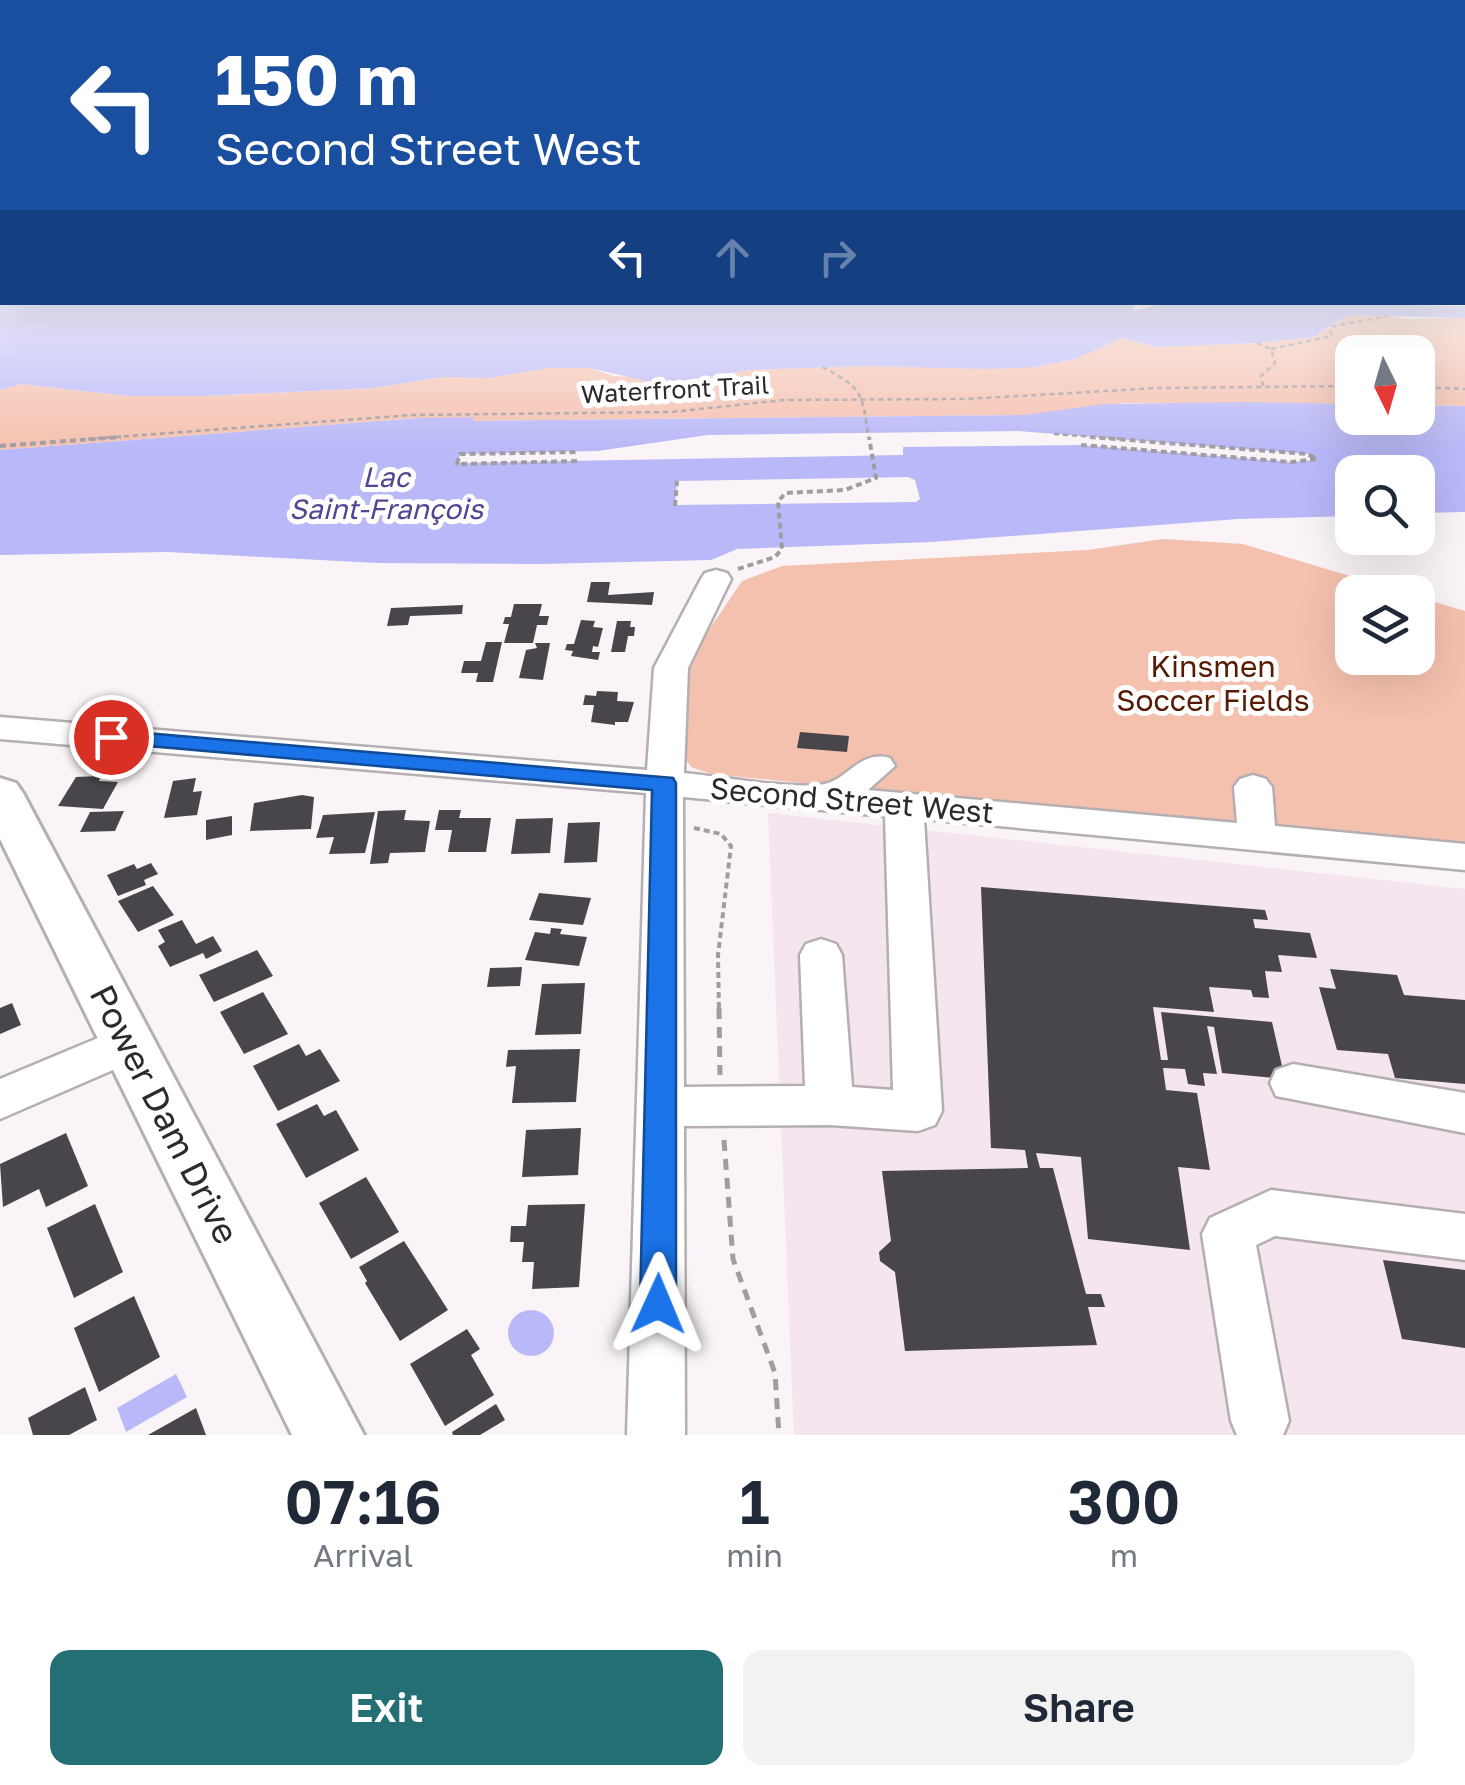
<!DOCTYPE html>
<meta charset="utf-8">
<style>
:root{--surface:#fff;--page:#f2f2f3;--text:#1f2937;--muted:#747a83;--accent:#246f73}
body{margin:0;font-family:"Golos Text",sans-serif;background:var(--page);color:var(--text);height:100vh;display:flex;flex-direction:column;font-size:38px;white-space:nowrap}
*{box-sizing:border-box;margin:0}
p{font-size:32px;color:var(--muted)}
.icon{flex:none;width:55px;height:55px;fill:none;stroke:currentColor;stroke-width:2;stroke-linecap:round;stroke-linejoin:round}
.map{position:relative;height:1435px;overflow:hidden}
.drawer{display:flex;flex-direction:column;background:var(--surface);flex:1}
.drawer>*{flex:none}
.top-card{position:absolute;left:0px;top:0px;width:1465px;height:305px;box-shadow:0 10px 40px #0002;background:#1a4fa0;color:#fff;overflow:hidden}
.needle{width:65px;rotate:175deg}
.tools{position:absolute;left:1335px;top:335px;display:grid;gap:20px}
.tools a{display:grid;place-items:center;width:100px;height:100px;border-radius:20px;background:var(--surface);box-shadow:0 10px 40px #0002;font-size:50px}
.pin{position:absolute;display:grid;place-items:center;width:85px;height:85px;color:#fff;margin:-42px;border:5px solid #fff;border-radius:50%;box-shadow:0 2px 10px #0007}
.me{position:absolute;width:110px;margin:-55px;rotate:1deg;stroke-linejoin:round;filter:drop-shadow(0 0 8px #0008)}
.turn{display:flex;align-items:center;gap:35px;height:210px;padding:0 50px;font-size:45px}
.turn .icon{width:130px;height:130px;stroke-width:2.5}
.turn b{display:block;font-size:70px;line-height:85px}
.lanes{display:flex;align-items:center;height:95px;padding:0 50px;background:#0003;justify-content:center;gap:50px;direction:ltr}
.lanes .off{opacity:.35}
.eta{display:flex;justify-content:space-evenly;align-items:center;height:170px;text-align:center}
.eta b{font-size:60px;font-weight:600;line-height:70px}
.action{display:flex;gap:20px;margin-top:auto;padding:20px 50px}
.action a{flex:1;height:115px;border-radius:20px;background:var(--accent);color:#fff;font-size:40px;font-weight:600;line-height:115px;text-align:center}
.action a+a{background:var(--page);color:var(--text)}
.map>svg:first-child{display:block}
.built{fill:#f4e5ee}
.green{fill:#f5c1af}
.water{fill:#b9b8f8;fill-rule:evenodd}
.building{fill:#49464b}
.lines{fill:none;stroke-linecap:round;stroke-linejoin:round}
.minor-casing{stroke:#b5aeb2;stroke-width:5}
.major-casing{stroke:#b5aeb2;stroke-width:6}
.path-far2{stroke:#a19c9f;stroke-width:2.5;stroke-dasharray:5 4;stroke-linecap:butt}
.path-far1{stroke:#a19c9f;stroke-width:4;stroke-dasharray:6 4;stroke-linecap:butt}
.path{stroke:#a19c9f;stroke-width:5;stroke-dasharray:11 8;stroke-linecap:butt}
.minor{fill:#fff;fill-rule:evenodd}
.major{fill:#fff;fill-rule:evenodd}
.route{fill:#1a73e8;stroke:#114b97;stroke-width:2.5}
.labels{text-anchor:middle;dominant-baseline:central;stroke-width:10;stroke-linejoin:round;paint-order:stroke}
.far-street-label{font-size:25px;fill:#2d2a2c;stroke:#fff}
.far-water-label{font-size:28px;font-style:italic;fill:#4f4793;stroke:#fff}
.park-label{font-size:30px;fill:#571a03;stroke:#fff}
.street-label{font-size:30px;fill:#2d2a2c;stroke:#fff}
.near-street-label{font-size:35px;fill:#2d2a2c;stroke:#fff}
</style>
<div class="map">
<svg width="1465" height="1435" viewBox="0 0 1465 1435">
<rect width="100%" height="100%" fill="#faf3f7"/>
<polygon class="built" points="768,813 1465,889 1465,1435 794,1435"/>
<g class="green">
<polygon points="1375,314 1409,319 1465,318 1465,406 1418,405 1418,352 1352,352 1352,404 1124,403 1024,415 472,421 419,418 0,450 0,390 20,384 128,396 204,396 373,388 442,377 489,378 547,368 589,368 614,376 694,379 750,370 866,366 1035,367 1075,359 1122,338 1156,347 1258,343 1314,337 1342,320 1341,316"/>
<polygon points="1163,539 1243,544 1403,592 1352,592 1352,658 1418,658 1418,597 1465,611 1465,849 711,774 691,767 686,760 686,664 742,581 782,566 1088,550"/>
</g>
<g class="water">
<polygon points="0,250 2,302 1135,303 1134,311 1166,302 1465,306 1465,318 1348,315 1314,337 1258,343 1156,347 1122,338 1075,359 1035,367 992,369 866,366 750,370 660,384 589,368 548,368 489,378 442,377 373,388 204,396 128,396 20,384 0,390"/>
<path d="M1242,402l110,2v14h66v-13l47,1v106l-47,1v-41h-66v44l-114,3 -307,23 -194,7 -26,11 -171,4 -163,-1 -210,-11 -167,3v-105l419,-32 54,-1v4l551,-6 79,-11zM1018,431l289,23 10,6 -26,2 -210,-17 -178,2v8l-445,8 2,-9 137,-3 111,-16zM908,477l7,3 5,19 -4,3 -241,3 2,-24z"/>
<circle cx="531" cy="1333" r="23"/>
<polygon points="176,1374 187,1397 126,1432 117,1408"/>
</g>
<g class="building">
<polygon points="591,582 610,582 608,595 654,592 652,605 587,602"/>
<polygon points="514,604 542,604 539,616 549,616 547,625 537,625 533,643 504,643 509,624 503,624 505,617 511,617"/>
<polygon points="463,605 462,614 410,616 408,625 387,626 391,608"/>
<polygon points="581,620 595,621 593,627 603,628 598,647 593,646 592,652 600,652 598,660 571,656 573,651 565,650 567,644 574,644"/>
<polygon points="617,621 631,621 630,627 635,627 634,636 628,636 625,652 611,652"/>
<polygon points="486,642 502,642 493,682 476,682 478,673 461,673 464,661 481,661"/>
<polygon points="535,643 550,643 543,680 519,678 526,650 537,648"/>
<polygon points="597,691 618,692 617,701 634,702 628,722 615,722 615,725 591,722 594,705 583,705 585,695 596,696"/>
<polygon points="800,732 849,736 847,752 797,748"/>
<polygon points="101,776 99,781 118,782 103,809 58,806 76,777"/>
<polygon points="196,778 193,792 202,791 197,815 164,818 173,781"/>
<polygon points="302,795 314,797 311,829 250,831 254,803"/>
<polygon points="406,810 404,820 430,821 425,852 390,853 388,863 370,864 378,811"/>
<polygon points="439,810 461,810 459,818 491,818 486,852 448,852 452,830 435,830"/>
<polygon points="124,811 115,831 80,832 90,812"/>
<polygon points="375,812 365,853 329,854 334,837 316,838 323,815"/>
<polygon points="232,816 232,835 206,840 206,820"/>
<polygon points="553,818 550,853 511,854 516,819"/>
<polygon points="600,822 597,862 564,863 568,823"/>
<polygon points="151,863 158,874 144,880 146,885 118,896 107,875 134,864 137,869"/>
<polygon points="153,886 174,915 138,932 118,901"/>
<polygon points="981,887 1265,910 1268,920 1253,919 1255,928 1310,933 1317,958 1278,955 1282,972 1265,971 1269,998 1253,997 1251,990 1209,987 1214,1012 1153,1007 1161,1060 1168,1060 1161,1012 1272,1022 1285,1079 1222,1073 1214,1027 1207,1026 1217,1074 1203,1073 1205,1086 1188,1084 1185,1069 1163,1068 1166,1090 1197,1093 1210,1170 1178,1167 1190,1250 1088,1239 1081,1157 1036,1153 1040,1168 1053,1168 1086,1294 1101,1294 1105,1307 1088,1307 1097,1345 905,1351 895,1272 880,1261 879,1252 891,1241 882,1171 1028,1168 1025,1150 991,1148"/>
<polygon points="539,893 591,898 583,925 529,920"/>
<polygon points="182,920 196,944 213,936 222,951 206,959 203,953 170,967 158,946 165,942 158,930"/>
<polygon points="551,928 562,929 560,934 587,937 579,966 525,960 535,932 550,934"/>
<polygon points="257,950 273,976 214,1002 199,975"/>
<polygon points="522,967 520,986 487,987 490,968"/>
<polygon points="1330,969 1397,975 1404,995 1465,1000 1465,1084 1395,1078 1388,1054 1337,1050 1319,987 1336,989"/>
<polygon points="585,983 581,1034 535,1035 542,984"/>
<polygon points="263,992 288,1034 244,1054 220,1012"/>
<polygon points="12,1003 21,1025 0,1034 0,1008"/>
<polygon points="299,1044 306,1056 320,1049 340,1081 278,1111 253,1066"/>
<polygon points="580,1049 576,1102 512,1103 516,1066 506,1067 508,1050"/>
<polygon points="317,1104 324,1116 336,1110 359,1150 306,1178 276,1124"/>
<polygon points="581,1128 578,1175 522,1177 526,1130"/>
<polygon points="66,1133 88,1186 46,1207 39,1189 3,1207 0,1164"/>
<polygon points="366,1177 399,1232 351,1259 319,1203"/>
<polygon points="95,1204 123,1272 74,1298 47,1228"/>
<polygon points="585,1204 579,1287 532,1289 534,1262 522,1262 524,1242 510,1242 511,1226 526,1226 528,1205"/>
<polygon points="404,1241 448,1310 400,1341 365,1283 367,1281 359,1267"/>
<polygon points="1383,1260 1465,1270 1465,1348 1402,1339"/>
<polygon points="134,1296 160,1357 99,1392 74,1328"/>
<polygon points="467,1329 480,1349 471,1355 494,1395 445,1426 410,1364"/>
<polygon points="85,1387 97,1420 69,1435 33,1435 28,1418"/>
<polygon points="496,1404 505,1420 480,1435 453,1435 452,1432"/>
<polygon points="196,1408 206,1435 148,1435"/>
</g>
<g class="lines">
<defs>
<g id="minor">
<path d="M716,570l11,3 4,6 -43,89 -4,105c40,4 97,15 135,12 28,-2 39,-36 71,-27l5,8 -27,24 369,33 -3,-36 6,-8 13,-4 13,4 6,8 3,39 190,18v26l-541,-51 18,292 -7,14 -17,6 -88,-6 -146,1 1,309h-58l19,-642 -646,-54v-22l647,53 7,-102 47,-89 4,-6zM683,797l202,19 8,274 -41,-3 -10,-132 -6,-11 -15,-5 -15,5 -6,11 5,131 -121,1z"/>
<polygon points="129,1025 145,1030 152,1043 145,1056 0,1119 0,1079"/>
<polygon points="1293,1064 1465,1093 1465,1133 1276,1096 1270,1083 1276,1070"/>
<polygon points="1271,1190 1465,1214 1465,1260 1275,1236 1256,1245 1289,1421 1283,1435 1237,1435 1231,1421 1202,1234 1210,1218"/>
</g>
<polygon id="major" points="0,778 16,783 23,793 364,1435 292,1435 0,839"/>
</defs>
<use href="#minor" class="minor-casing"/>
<use href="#major" class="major-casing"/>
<g class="path-far2">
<polyline points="1293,302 1361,302"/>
<polyline points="1257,343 1271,349 1275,363 1261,376 1263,386"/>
<polyline points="1271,349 1332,336 1330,329 1334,326 1388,316"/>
<path d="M822,367c43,22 39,26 47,72"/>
<polyline points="1418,387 1465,389"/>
<polyline points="1054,434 1122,439"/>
<polyline points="88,439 412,415 671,412 784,400 964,399 1159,388 1352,386"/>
</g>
<g class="path-far1">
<polyline points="1081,445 1291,462 1317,459 1307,454 1090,437"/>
<polyline points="0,446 121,437"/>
<polyline points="577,461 457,464 460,454 579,452"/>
<polyline points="675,506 677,481"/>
<polyline points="738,569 775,557 782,549 778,502 785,493 845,490 876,478 869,437"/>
<polyline points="694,828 721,834 731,846 718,955 719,1011"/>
</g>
<g class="path">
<polyline points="719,1008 720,1075"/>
<polyline points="724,1140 733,1259 775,1373 779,1435"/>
</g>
<use href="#minor" class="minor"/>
<use href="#major" class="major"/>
</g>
<linearGradient id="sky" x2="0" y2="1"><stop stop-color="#95b6ee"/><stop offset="0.55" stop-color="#fdfafb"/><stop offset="1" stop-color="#fdfafb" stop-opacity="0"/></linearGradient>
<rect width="1465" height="451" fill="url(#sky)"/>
<polygon class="route" points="111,730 673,778 676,783 676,1304 670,1316 658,1321 646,1316 640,1304 652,790 103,742 99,737"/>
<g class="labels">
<g class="far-street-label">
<text transform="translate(675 389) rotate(-3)">Waterfront Trail</text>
</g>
<g class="far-water-label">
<text x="386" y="476">Lac<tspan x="386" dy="32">Saint-François</tspan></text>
</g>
<g class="park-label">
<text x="1213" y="666">Kinsmen<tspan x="1213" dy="34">Soccer Fields</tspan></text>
</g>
<g class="street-label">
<text transform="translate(852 800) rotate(5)">Second Street West</text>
</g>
<g class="near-street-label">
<text transform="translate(165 1114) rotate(63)">Power Dam Drive</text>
</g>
</g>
</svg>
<div class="tools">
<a><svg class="needle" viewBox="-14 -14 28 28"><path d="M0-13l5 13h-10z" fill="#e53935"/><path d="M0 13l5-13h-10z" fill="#747a83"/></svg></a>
<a><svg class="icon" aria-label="search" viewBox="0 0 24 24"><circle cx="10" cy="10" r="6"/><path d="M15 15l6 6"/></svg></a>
<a><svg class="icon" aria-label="layers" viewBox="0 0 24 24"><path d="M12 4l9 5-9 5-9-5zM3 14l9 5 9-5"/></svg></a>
</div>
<div class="pin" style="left:111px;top:737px;background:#d93025"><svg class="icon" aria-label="arrive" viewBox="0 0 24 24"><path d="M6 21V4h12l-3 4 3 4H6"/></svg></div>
<svg class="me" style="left:658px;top:1304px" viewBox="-20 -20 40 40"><path d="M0-17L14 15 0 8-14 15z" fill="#1a73e8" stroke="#fff" stroke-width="4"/></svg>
<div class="top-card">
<div class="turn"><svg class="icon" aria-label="left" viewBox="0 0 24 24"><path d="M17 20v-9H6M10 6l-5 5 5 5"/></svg><div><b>150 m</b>Second Street West</div></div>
<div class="lanes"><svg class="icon" aria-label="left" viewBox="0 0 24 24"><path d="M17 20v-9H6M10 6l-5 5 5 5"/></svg><svg class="icon off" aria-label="ahead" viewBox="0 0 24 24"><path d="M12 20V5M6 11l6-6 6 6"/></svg><svg class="icon off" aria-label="right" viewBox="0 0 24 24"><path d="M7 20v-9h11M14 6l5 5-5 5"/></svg></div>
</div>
</div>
<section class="drawer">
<div class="eta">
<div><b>07:16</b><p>Arrival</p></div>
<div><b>1</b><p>min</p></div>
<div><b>300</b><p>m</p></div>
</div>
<div class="action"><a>Exit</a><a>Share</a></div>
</section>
